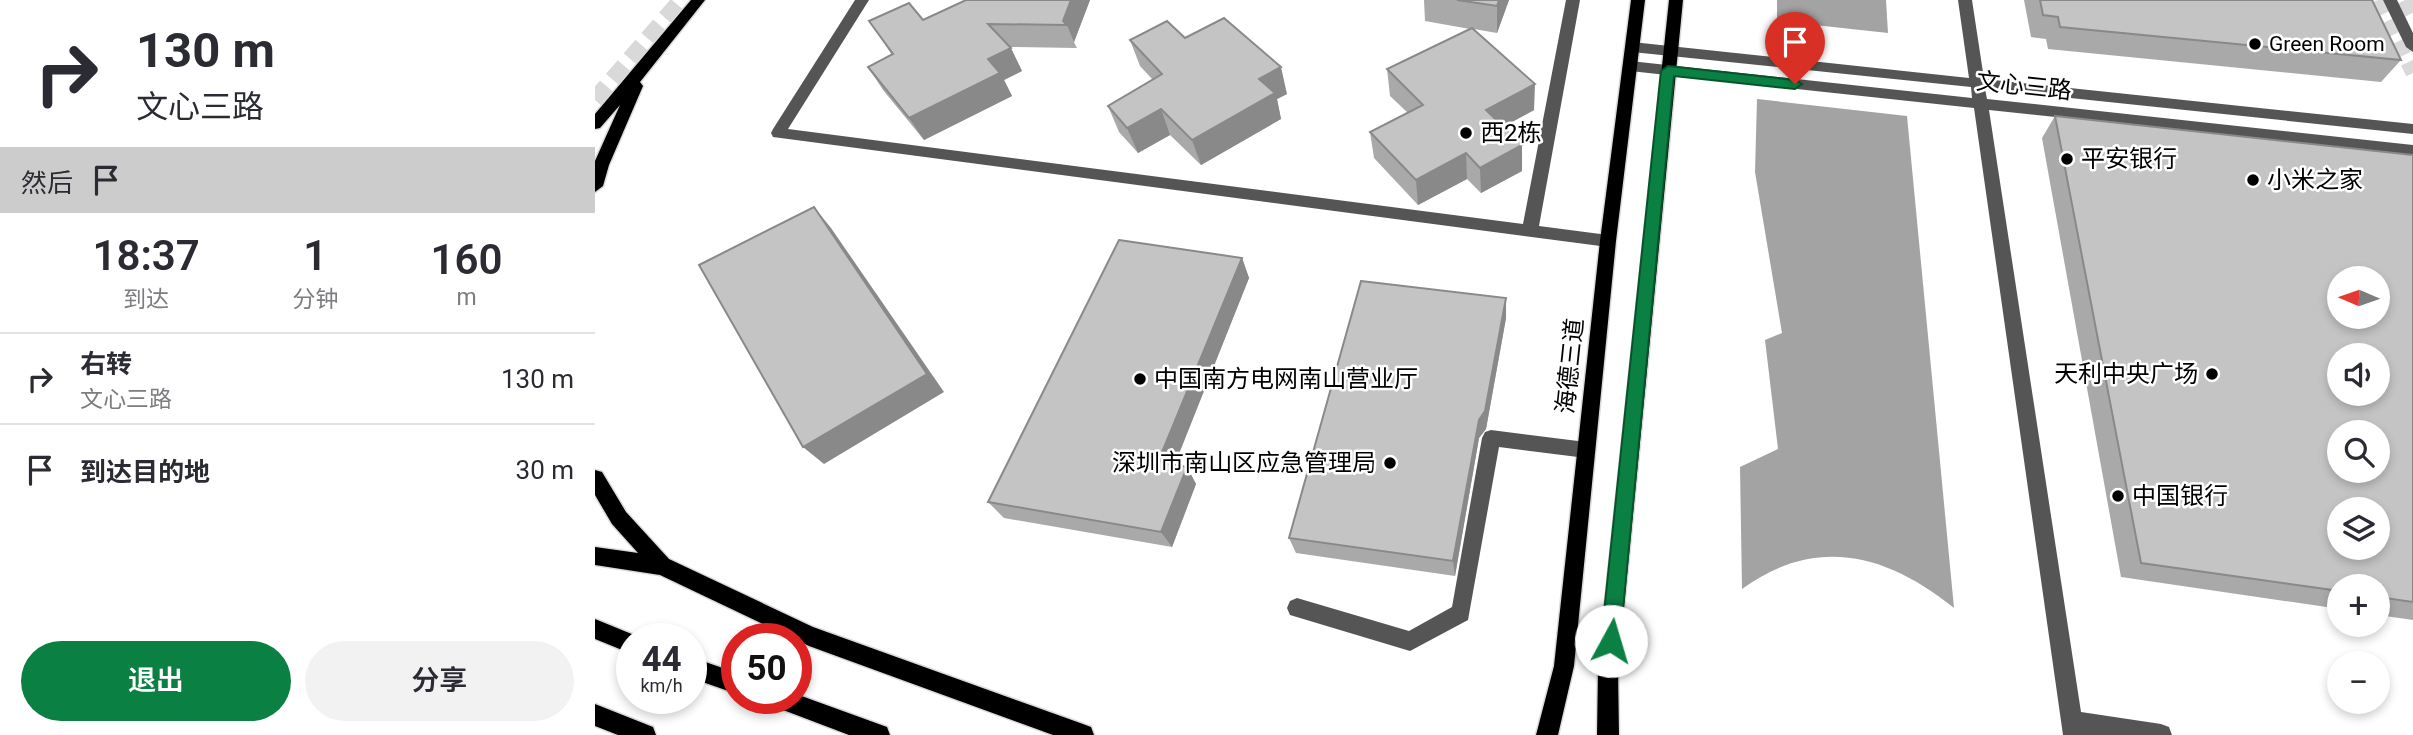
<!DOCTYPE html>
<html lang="zh">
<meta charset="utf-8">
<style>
:root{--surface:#fff;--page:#f2f2f3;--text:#2b2b33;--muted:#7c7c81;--line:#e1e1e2;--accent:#0b8043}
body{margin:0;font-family:Roboto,"Noto Sans SC",sans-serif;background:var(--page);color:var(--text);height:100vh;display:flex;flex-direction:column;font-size:26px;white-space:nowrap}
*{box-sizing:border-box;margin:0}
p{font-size:23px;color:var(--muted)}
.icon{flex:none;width:38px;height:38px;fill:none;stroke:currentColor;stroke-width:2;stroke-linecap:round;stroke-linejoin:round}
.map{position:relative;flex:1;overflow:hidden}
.panel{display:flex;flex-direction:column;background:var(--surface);width:595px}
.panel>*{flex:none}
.banner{background:#fff;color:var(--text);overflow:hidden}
.needle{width:46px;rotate:272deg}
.buttons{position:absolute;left:1732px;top:266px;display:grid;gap:14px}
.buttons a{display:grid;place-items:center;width:63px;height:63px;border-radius:50%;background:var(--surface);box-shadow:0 4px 10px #0003;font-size:35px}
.speed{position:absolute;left:21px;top:623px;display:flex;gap:14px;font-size:35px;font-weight:700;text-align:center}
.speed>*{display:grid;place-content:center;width:91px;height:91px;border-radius:50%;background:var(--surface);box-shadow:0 4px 10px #0003;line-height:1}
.speed small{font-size:18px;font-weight:400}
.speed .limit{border:10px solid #d22;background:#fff;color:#111}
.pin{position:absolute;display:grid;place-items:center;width:60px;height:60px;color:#fff;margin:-72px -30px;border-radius:50% 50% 50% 0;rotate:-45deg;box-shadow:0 0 7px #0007}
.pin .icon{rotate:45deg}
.me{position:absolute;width:77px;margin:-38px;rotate:6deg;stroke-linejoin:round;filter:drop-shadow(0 0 5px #0008)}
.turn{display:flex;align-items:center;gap:24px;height:147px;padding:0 21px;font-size:32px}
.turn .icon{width:91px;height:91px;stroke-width:2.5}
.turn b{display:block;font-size:49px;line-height:60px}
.then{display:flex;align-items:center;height:66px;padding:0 21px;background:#0003;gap:14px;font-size:26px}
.eta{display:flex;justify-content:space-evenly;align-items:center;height:119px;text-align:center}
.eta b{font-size:42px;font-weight:600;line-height:49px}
.button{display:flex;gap:14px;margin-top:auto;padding:14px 21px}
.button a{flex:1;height:80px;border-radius:42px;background:var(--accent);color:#fff;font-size:28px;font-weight:600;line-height:80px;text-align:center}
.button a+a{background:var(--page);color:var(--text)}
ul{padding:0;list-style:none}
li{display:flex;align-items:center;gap:21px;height:91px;padding:0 21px;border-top:2px solid var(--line)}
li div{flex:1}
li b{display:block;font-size:26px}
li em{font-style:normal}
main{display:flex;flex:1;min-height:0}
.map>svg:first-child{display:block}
.water{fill:#a3a3a3}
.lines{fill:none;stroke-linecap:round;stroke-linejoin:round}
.minor-tunnel{stroke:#d9d9d9;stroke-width:15;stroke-dasharray:15 8;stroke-linecap:butt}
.highway-tunnel{stroke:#d9d9d9;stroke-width:18;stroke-dasharray:18 9;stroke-linecap:butt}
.major-casing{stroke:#dbdbdb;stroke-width:3}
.minor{fill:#555;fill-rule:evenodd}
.major{fill:#000;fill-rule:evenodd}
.wall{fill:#a9a9a9}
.shaded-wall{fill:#898989}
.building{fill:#c4c4c4;stroke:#898989;stroke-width:2;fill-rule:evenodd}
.route{fill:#0b8043;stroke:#07532c;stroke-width:2}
.poi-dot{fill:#000;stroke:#fff;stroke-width:2.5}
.labels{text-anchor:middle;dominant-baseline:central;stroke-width:5;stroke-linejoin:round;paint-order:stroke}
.far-poi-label{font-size:21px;fill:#000;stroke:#fff;text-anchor:start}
.street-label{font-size:24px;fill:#000;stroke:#fff}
.poi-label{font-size:24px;fill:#000;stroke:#fff;text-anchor:start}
</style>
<main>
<section class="panel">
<div class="banner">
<div class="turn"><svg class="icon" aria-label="right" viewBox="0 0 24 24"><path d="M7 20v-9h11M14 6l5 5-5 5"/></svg><div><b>130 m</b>文心三路</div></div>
<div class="then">然后<svg class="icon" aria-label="arrive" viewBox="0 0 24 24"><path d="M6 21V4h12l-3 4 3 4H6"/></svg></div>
</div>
<div class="eta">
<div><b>18:37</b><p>到达</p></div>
<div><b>1</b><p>分钟</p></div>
<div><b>160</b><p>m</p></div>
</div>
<ul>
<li><svg class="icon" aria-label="right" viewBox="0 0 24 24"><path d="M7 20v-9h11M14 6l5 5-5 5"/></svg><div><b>右转</b><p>文心三路</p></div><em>130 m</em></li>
<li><svg class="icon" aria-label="arrive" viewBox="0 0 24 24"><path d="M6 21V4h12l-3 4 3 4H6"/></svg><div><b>到达目的地</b></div><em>30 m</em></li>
</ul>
<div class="button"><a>退出</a><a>分享</a></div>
</section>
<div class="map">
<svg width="1818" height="735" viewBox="0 0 1818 735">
<rect width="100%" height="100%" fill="#fff"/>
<g class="water">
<polygon points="1182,0 1291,0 1293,33 1182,21"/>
<path d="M1162,99l150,17 47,492c-67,-54 -138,-73 -212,-19l-2,-122 38,-18 -13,-109 17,-7 -27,-161z"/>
</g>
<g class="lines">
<g class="minor-tunnel">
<polyline points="1783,0 1818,73"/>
<polyline points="1810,0 1818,16"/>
</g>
<polyline class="highway-tunnel" points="0,100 87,0"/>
<defs>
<g id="major">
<polygon points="96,0 110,0 45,82 48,86 14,165 8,186 0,192 0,161 25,105 5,128 0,129 0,114"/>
<polygon points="1036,0 1050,0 1021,241 979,666 963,735 941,735 959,666 1005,241"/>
<polygon points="1074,0 1088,0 1023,668 1024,735 1002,735 1003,668"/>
<polygon points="0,470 7,472 31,512 74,559 218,627 488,724 496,727 499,735 458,735 214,646 65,575 0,565 0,547 43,553 17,524 0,495"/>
<polygon points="0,619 44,637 37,639 37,654 0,639"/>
<polygon points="96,657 142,673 142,694 96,678"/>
<polygon points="201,694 292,727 295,735 254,735 175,705 172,698 201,698"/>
<polygon points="0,704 58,727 61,735 23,735 0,726"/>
</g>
</defs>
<use href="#major" class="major-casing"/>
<g class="minor">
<polygon points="260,0 274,0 193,129 928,224 971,0 985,0 944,226 1013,235 1021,241 1013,247 178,137 176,133 178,129"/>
<polygon points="1363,0 1377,0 1389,79 1818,124 1818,134 1390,89 1392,99 1818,145 1818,155 1394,110 1486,712 1566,724 1574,727 1577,735 1468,735 1379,108 1035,71 1028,66 1035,61 1377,98 1376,87 1037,52 1030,47 1037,42 1374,78"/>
<polygon points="1788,0 1802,0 1818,33 1818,52 1811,47"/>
<polygon points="896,430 991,442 998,444 1000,450 998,456 991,458 904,447 873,620 815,651 695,615 692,608 695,601 702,598 814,631 857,607 887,438 890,432"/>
</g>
<use href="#major" class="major"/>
</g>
<g class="wall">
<polygon points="495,0 479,42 482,48 415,47 427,71 409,80 417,96 329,140 288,90 273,67 297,55 274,21 328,20"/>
<polygon points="829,0 914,0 902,33 879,29 939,110 908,127 927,171 886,193 872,179 823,205 779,158 775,132 813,113 795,96 792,69 875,29 830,21"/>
<polygon points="1429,0 1777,0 1806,60 1786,82 1453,49 1451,39 1436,37"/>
<polygon points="590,38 692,94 682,99 686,119 606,165 575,135 543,153 524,132 513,106 558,80 545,66 535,40"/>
<polygon points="1460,116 1818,155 1818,620 1783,615 1783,586 1745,586 1745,609 1526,577 1447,138"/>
<polygon points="647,258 654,278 579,465 592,467 601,484 577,547 409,518 393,502"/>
<polygon points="911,318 891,429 884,438 860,576 701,553 694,538"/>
</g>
<g class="shaded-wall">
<polygon points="476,0 495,0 479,42 472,25 468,21"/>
<polygon points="904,0 914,0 902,33 902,6"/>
<polygon points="416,48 427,71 409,80 417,96 329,140 314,118 393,59"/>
<polygon points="686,67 692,94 682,99 686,119 606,165 597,140 664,79"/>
<polygon points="940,84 939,110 891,136 891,110"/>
<polygon points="566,109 575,135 543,153 532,128"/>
<polygon points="927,145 927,171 886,193 885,168"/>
<polygon points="871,153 872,179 823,205 821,180"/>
<polygon points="219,207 236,228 349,392 229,464 208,447"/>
<polygon points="647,258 654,278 574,479 563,462"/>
<polygon points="911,298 911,318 891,429 884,438 860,576 858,561 884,420"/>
<polygon points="592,467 601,484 577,547 566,532"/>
</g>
<g class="building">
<polygon points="371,0 476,0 468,21 472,25 393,24 416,48 393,59 405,73 314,118 273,67 298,54 274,21 314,3 328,20"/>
<polygon points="862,0 904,0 902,6"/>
<polygon points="1445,0 1777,0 1806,60 1465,27 1463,17 1448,15"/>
<polygon points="629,18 686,67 664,79 680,93 597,140 566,109 532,128 513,106 567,74 535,40 572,21 590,38"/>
<polygon points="877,28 940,84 891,110 927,145 885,168 871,153 821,180 775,132 828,105 792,69"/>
<path d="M1460,116l358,39v447l-35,-5v-11h-38v5l-199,-28zM1745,278h38v39h-38zM1745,355h38v39h-38zM1745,432h38v39h-38zM1745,509h38v39h-38z"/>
<polygon points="219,207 332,374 208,447 104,265"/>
<polygon points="524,240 647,258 563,462 592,467 566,532 393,502"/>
<polygon points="766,281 911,298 890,411 884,420 858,561 694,538"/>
</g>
<polygon class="route" points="1073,66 1200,80 1207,84 1200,89 1079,76 1025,641 1022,647 1016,650 1009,647 1006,641 1066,71"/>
<g class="poi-dot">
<circle cx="1660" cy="44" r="7"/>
<circle cx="871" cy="133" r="7"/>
<circle cx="1472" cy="159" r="7"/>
<circle cx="1658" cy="180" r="7"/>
<circle cx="1617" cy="374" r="7"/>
<circle cx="545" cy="379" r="7"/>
<circle cx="795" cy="463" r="7"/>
<circle cx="1523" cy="496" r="7"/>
</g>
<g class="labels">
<g class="far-poi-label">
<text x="1674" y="44">Green Room</text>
</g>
<g class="street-label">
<text transform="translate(1429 86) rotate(6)">文心三路</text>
<text transform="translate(975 366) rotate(-84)">海德三道</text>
</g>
<g class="poi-label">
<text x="885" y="133">西2栋</text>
<text x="1486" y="159">平安银行</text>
<text x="1672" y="180">小米之家</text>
<text x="1603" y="374" text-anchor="end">天利中央广场</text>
<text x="559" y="379">中国南方电网南山营业厅</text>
<text x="781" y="463" text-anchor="end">深圳市南山区应急管理局</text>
<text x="1537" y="496">中国银行</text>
</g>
</g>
</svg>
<div class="buttons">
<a><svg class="needle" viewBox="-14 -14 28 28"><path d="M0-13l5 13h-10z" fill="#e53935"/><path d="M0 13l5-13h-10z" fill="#7c7c81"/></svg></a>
<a><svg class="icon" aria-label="sound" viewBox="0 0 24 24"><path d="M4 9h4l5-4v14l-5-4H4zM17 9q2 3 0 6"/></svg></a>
<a><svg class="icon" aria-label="search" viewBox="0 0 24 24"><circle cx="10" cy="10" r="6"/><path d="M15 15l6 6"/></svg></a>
<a><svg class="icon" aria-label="layers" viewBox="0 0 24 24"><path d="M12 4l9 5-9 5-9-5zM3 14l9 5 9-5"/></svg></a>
<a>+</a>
<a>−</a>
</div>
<div class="speed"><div>44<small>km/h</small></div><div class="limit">50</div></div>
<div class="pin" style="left:1200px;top:84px;background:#d93025"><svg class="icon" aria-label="arrive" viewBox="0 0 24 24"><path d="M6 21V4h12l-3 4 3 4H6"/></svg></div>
<svg class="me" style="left:1016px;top:641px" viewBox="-20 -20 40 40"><circle r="19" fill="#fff"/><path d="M0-13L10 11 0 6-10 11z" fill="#0b8043"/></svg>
</div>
</main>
